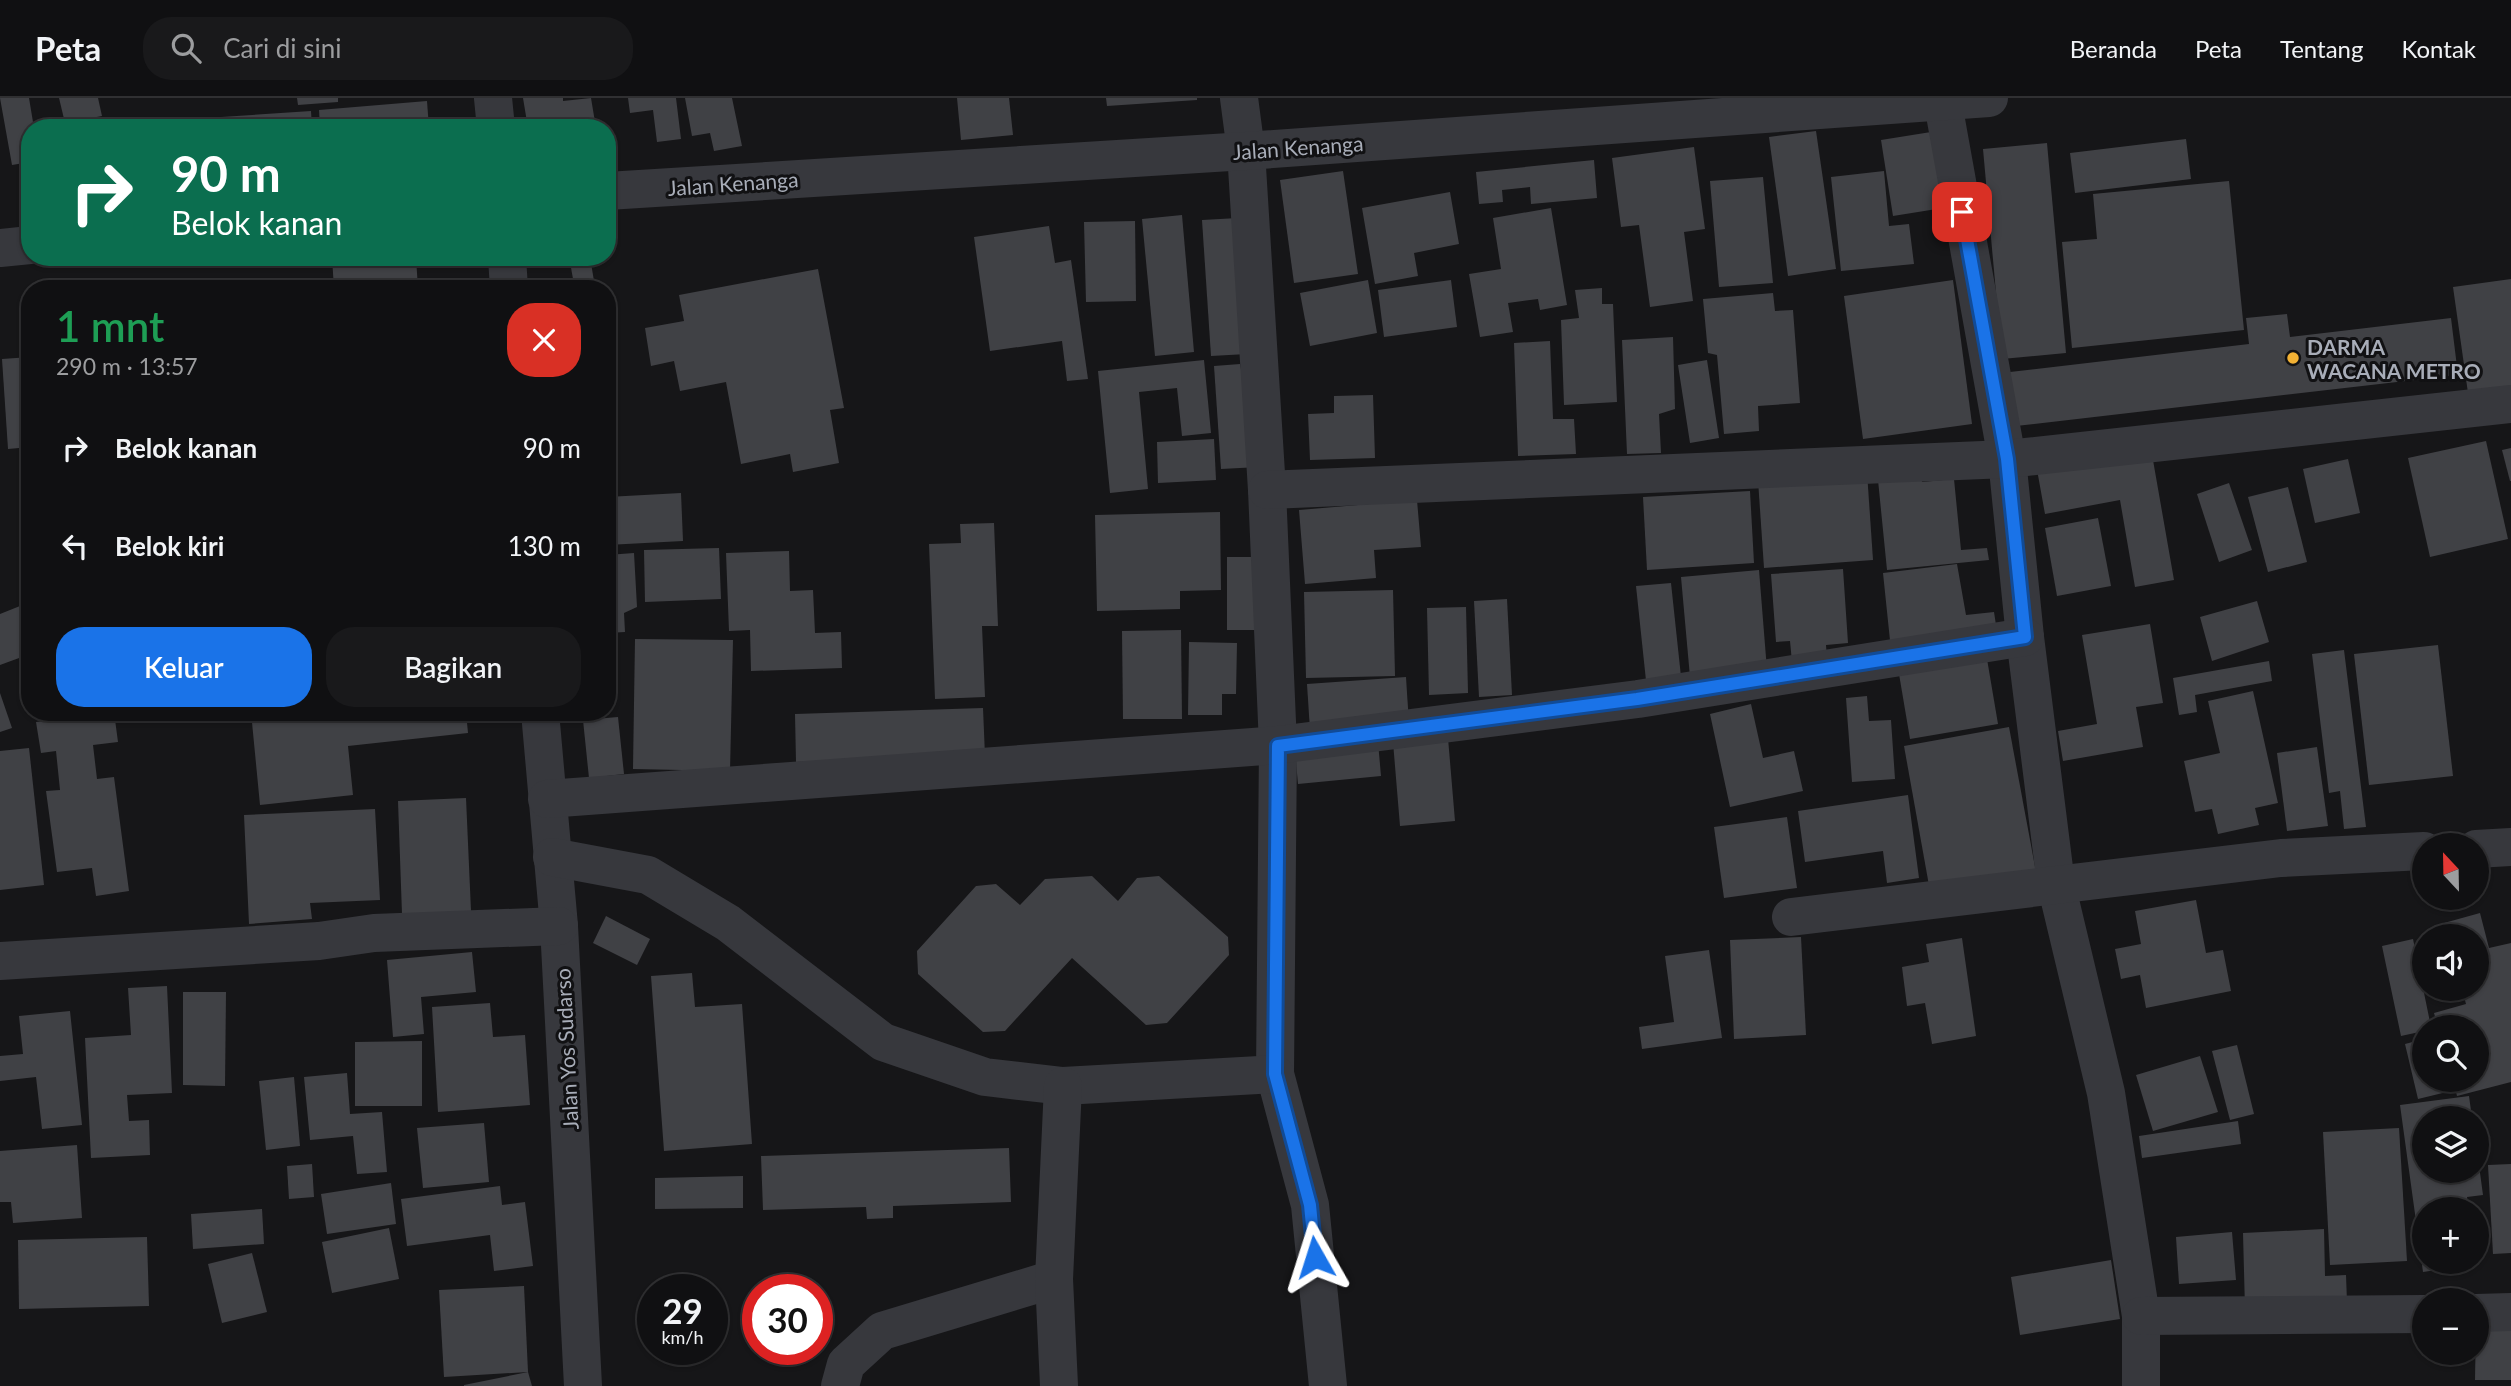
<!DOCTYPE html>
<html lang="id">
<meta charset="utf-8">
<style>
:root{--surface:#101012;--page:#19191b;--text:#f1f3f6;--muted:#9c9d9f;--line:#303032;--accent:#1a73e8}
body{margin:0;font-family:Lato,sans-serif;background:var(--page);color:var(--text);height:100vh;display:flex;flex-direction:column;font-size:26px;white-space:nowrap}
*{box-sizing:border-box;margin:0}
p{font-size:23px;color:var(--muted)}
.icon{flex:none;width:38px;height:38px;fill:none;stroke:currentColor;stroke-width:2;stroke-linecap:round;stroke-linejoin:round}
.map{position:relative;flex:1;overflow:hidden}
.details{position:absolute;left:21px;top:182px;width:595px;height:441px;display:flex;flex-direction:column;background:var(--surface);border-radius:28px;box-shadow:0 2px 5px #0004,0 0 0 2px var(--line)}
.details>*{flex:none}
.top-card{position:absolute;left:21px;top:21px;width:595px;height:147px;border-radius:28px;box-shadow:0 2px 5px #0004,0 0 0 2px var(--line);background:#0b6e4f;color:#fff;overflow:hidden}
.needle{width:46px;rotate:338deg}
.tools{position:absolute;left:2412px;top:735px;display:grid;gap:14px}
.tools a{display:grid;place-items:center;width:77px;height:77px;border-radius:50%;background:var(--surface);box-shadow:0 2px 5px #0004,0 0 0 2px var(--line);font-size:35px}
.speed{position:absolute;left:637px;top:1176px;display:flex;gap:14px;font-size:35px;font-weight:700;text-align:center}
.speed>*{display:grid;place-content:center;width:91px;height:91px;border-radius:50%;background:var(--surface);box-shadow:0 2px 5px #0004,0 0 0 2px var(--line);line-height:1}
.speed small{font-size:18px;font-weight:400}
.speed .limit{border:10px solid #d22;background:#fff;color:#111}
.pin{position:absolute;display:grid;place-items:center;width:60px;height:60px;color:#fff;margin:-30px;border-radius:14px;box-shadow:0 4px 10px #0006}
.me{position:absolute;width:77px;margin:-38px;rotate:354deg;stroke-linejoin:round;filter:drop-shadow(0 0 5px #0008)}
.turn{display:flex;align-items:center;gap:24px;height:147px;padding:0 35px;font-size:32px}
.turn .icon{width:91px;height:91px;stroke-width:2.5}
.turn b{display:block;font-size:49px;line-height:60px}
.round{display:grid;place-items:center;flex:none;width:74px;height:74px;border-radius:28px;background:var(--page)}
.headline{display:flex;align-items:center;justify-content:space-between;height:119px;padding:0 35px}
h1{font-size:42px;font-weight:600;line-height:52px;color:#1e9e55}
.action{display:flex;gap:14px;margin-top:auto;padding:14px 35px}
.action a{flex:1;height:80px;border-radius:28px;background:var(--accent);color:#fff;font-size:28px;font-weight:600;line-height:80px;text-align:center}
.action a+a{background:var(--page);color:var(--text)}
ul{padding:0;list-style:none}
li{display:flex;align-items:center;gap:21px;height:98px;padding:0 35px}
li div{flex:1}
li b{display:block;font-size:26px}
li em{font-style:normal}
header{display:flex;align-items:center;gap:42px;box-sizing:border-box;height:98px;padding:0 35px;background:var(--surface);border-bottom:2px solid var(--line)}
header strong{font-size:33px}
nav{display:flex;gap:38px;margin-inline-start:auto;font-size:24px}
.search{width:490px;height:63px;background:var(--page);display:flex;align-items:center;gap:18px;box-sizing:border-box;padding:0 24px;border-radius:28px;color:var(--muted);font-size:26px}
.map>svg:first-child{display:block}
.building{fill:#404145}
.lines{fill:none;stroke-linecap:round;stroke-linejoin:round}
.minor{stroke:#37383d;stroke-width:38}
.route-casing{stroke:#114b97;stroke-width:18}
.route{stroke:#1a73e8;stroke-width:12}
.poi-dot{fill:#f2b134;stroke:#111113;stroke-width:2.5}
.labels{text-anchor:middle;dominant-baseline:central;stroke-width:6;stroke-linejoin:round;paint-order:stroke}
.street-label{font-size:21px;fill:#a8adb8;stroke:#111113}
.poi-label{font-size:21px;font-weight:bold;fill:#a8adb8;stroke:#111113;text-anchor:start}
</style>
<header>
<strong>Peta</strong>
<div class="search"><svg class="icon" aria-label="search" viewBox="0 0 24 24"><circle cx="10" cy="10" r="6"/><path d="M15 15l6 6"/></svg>Cari di sini</div>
<nav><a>Beranda</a><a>Peta</a><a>Tentang</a><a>Kontak</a></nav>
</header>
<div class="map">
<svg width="2511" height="1288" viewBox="0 0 2511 1288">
<rect width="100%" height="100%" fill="#161618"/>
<g class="building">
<polygon points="0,0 29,0 34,30 30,30 30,64 12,67"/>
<polygon points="59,0 98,0 102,18 65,25"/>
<polygon points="297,0 338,0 338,4 298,7"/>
<polygon points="523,0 563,0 563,3 591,0 596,30 528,30"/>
<polygon points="628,0 676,0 681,41 657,44 653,12 630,15"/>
<polygon points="685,0 732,0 742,48 714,53 710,35 692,38"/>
<polygon points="957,0 1009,0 1013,37 961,42"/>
<polygon points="1106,0 1197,0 1197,2 1107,8"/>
<polygon points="427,3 429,30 320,30 319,12"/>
<polygon points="311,13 312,30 191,30 190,21"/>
<polygon points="1816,33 1836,171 1788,178 1769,39"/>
<polygon points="1931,34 1943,110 1893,118 1881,42"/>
<polygon points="2186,41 2191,81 2075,95 2070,55"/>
<polygon points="2047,45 2066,255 2002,261 1983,51"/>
<polygon points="1694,49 1705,131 1684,134 1693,203 1650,209 1639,127 1621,129 1612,60"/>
<polygon points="1594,62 1597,100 1531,106 1530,89 1502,92 1503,104 1479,106 1476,74"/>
<polygon points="1343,73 1358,176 1294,185 1280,82"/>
<polygon points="1884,73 1889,128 1909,126 1914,166 1841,173 1831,79"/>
<polygon points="1763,79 1773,185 1719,189 1710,83"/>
<polygon points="2229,83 2244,232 2072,250 2062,144 2097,141 2093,96"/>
<polygon points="1450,94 1459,146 1414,155 1418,178 1375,186 1362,110"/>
<polygon points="1551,110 1567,207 1540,212 1538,201 1508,205 1513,234 1480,239 1469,176 1501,171 1493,120"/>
<polygon points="1182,117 1194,254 1155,258 1142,121"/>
<polygon points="1238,120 1247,256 1211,258 1202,122"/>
<polygon points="1135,123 1136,203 1086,204 1084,124"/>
<polygon points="1049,128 1055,165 1071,162 1088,281 1067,283 1062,243 990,253 974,139"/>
<polygon points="332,159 416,159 418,191 334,191"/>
<polygon points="569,159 590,159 594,183 574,186"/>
<polygon points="818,171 844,310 830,312 839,365 793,374 790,356 741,366 726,284 680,293 674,263 651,268 645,230 684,223 679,197"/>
<polygon points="71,181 71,191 44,191 43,183"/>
<polygon points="2511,181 2511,289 2468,295 2453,189"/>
<polygon points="1368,182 1377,235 1310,248 1300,195"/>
<polygon points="1451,182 1457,229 1384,239 1378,192"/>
<polygon points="1953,182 1972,326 1863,341 1844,198"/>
<polygon points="1602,190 1602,206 1613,206 1617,304 1564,307 1561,222 1579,220 1575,192"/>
<polygon points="1773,195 1775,213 1793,212 1800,305 1758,308 1759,333 1724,336 1717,257 1708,255 1703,201"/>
<polygon points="2287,216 2290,239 2451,220 2458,277 2016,328 2010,274 2249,246 2246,220"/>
<polygon points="1673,239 1675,311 1659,316 1661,355 1627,356 1622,242"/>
<polygon points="1550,243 1553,321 1574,321 1576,356 1518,358 1514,245"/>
<polygon points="30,259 30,349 8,351 2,261"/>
<polygon points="1204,262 1211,335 1182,338 1177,290 1139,294 1148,391 1110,395 1098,273"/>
<polygon points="1707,262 1719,340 1690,345 1678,267"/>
<polygon points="1240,266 1259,369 1221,371 1214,268"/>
<polygon points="1373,297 1375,360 1310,362 1308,316 1334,315 1334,298"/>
<polygon points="1214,341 1216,382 1158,385 1157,344"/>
<polygon points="2486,343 2508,441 2430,459 2408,360"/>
<polygon points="2150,345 2174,482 2135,489 2120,402 2045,416 2036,366"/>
<polygon points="2511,350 2511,383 2510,383 2502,352"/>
<polygon points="2348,361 2360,415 2315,425 2303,371"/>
<polygon points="1920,367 1922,384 1954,381 1961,452 1987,450 1989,462 1887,472 1877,372"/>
<polygon points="1867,374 1873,462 1764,470 1758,382"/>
<polygon points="2229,385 2252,452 2219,464 2197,396"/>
<polygon points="2288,389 2307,464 2268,474 2248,399"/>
<polygon points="1750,393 1754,465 1647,472 1643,399"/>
<polygon points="681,395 683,443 607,447 607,399"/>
<polygon points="1417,402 1421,449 1374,452 1376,480 1305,486 1299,412"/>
<polygon points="1220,414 1221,492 1180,493 1180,511 1097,513 1095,417"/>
<polygon points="2098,420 2111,488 2057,498 2045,430"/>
<polygon points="994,425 998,528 982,528 985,599 935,601 929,446 961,445 960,426"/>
<polygon points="719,450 721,501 645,504 644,452"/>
<polygon points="789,453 790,493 813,492 815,535 841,534 842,570 751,573 750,532 729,533 726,455"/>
<polygon points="634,455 637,509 624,515 625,534 607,535 607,457"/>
<rect x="1227" y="459" width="32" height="73"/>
<polygon points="1957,466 1966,517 1994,514 1998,540 1891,552 1883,475"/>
<polygon points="1843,471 1848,545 1826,547 1827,561 1792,564 1790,543 1776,544 1771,476"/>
<polygon points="1759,472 1767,572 1690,579 1681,479"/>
<polygon points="1671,485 1682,588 1647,592 1636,488"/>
<polygon points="1393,492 1395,578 1306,580 1304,494"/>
<polygon points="1507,501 1512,597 1479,599 1474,503"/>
<polygon points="2257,503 2269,544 2212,563 2200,519"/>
<polygon points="20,508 30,534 30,556 0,567 0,516"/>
<polygon points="1466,509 1468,595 1429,597 1427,510"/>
<polygon points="2150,526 2163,605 2136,609 2143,649 2063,663 2058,633 2097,626 2082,537"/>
<polygon points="1181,532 1182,621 1123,621 1122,533"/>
<polygon points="635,541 733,542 730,673 633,671"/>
<polygon points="1189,544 1237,545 1236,596 1222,596 1222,617 1188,617"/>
<polygon points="2438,547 2453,678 2369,687 2354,556"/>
<polygon points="2344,552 2366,729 2344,731 2340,693 2329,695 2312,556"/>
<polygon points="1986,555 1998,626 1910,641 1898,570"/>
<polygon points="2269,563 2272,583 2195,597 2197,614 2179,617 2173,580"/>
<polygon points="1406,579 1409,626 1310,632 1307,586"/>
<polygon points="2253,593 2278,705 2255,710 2259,727 2218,736 2212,711 2195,714 2184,663 2220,655 2208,603"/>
<polygon points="0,595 12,630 0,634"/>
<polygon points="1867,598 1869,623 1891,622 1895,681 1852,684 1846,600"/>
<polygon points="1751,606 1763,660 1794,653 1803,693 1730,709 1710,616"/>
<polygon points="983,610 985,658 796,664 795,616"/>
<polygon points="114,614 118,644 93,647 97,681 114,679 129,793 96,798 92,770 57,774 46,693 60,692 56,653 41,655 36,624"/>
<polygon points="251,614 466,614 468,635 348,648 353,697 260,707"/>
<polygon points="618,619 624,676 589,680 583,622"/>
<polygon points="2009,629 2036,774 1930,793 1904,648"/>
<polygon points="1448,640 1455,723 1400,728 1393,644"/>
<polygon points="1378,644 1381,678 1298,686 1295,653"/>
<polygon points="2317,649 2328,728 2287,733 2277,655"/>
<polygon points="29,650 44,787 0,792 0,653"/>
<polygon points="1908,697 1919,780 1887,785 1883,753 1805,764 1798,713"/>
<polygon points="466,700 471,813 402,816 398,703"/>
<polygon points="375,711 380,802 310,805 312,821 249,826 244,717"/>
<polygon points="1787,719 1797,790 1724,800 1714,729"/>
<polygon points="1092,778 1118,803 1137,780 1159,778 1228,839 1229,857 1167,925 1146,927 1072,860 1005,933 983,934 918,876 917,853 976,788 996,786 1020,807 1045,781"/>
<polygon points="2196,802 2206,855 2223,852 2231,893 2146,910 2140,877 2121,881 2115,851 2141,846 2135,813"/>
<polygon points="2480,815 2489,850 2511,845 2511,984 2457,998 2453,982 2476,982 2476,929 2438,929 2434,915 2466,906 2462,891 2476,891 2476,838 2448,838 2444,825"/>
<polygon points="606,818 650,841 637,867 593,845"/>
<polygon points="1801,839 1806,937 1734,941 1730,842"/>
<polygon points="1962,840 1976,938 1932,946 1925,905 1907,908 1902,869 1929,864 1926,846"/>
<polygon points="2413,841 2431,929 2424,929 2424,933 2401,938 2382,848"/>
<polygon points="1709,852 1722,940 1642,951 1639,929 1674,924 1665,858"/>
<polygon points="472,854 476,894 421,899 424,936 393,939 387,862"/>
<polygon points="692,875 695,909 742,906 752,1046 664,1053 651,878"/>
<polygon points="167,888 172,995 127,997 129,1023 149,1022 150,1057 91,1060 85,940 131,937 128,890"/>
<polygon points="183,894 226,894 225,988 183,987"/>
<polygon points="490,905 493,939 525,937 530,1007 438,1014 432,909"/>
<polygon points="70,913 82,1027 42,1031 36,979 0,983 0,958 23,956 19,918"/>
<polygon points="2424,941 2424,982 2448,982 2451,993 2418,1001 2405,946"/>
<polygon points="422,943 422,1008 355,1008 355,944"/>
<polygon points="2237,947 2254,1016 2230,1022 2212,953"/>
<polygon points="2200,958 2218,1014 2153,1033 2136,977"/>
<polygon points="347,975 350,1016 382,1014 387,1074 357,1076 353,1038 310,1042 304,979"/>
<polygon points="294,979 300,1048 266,1052 259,983"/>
<polygon points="2469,998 2472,1020 2424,1020 2424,1073 2476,1073 2478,1060 2483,1097 2467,1099 2469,1111 2424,1111 2424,1164 2476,1164 2477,1166 2423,1174 2400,1007"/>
<polygon points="2238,1023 2241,1046 2142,1060 2139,1038"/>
<polygon points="484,1025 489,1084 423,1090 417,1030"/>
<polygon points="2399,1030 2407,1163 2330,1167 2323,1034"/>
<polygon points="77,1047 82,1120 13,1125 11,1104 0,1104 0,1053"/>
<polygon points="1009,1050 1011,1104 893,1108 893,1120 867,1121 866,1109 763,1112 761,1058"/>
<polygon points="312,1066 314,1099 289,1101 287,1068"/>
<polygon points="2511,1066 2511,1155 2493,1156 2488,1067"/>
<polygon points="743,1078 743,1110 655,1111 655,1080"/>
<polygon points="391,1085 396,1126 327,1136 321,1096"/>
<polygon points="500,1088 502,1107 525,1104 533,1168 494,1173 490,1137 407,1148 401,1101"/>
<polygon points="262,1111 264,1146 193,1151 191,1116"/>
<polygon points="389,1130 399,1181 332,1195 322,1144"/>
<polygon points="2324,1131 2325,1178 2346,1177 2347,1204 2245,1211 2243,1135"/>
<polygon points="2232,1134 2236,1182 2179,1186 2176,1139"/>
<polygon points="147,1139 149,1208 19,1211 18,1142"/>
<polygon points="252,1155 267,1214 222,1225 208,1166"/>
<polygon points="2111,1162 2120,1221 2020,1237 2011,1179"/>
<polygon points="524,1188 528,1274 444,1279 439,1192"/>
<polygon points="2476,1223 2511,1223 2511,1282 2475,1282"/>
<polygon points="528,1274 532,1288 464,1288 464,1287"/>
</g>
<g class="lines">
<g class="minor">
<polyline points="493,0 496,30"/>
<polyline points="1239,0 1246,53 1267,392 1278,647 1275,976 1310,1107 1328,1288"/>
<polyline points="1942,0 2007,361 2025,539 2056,786 2106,995 2141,1218 2141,1288"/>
<polyline points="607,93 1246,53 1989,0"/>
<polyline points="0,150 30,147"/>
<polyline points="507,159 509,191"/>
<polyline points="1267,392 2007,361 2511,306"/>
<polyline points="540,614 559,828 583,1288"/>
<polyline points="547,701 1278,647 1638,601 2025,539"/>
<polyline points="2476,751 2511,749"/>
<polyline points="552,759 648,777 728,825 883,944 985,979 1063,988 1275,976"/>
<polyline points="1791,819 2281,760 2424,753"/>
<polyline points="0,863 319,843 374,835 559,828"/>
<polyline points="2476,1215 2511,1214"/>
<polyline points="2141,1218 2424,1216"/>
<polyline points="840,1288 846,1266 882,1233 1054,1181"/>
<polyline points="1059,1288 1054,1181 1063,988"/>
</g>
</g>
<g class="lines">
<defs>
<polyline id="route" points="1315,1159 1310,1107 1275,976 1278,648 1637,601 2025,539 2007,361 1962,114"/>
</defs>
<use href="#route" class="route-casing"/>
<use href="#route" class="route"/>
</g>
<circle class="poi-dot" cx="2293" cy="260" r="7"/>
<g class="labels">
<g class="street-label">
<text transform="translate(1298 49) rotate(-4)">Jalan Kenanga</text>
<text transform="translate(733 85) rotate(-4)">Jalan Kenanga</text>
<text transform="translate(566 951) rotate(-93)">Jalan Yos Sudarso</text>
</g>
<g class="poi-label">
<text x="2307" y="248">DARMA<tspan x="2307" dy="24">WACANA METRO</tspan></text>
</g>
</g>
</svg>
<div class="tools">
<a><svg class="needle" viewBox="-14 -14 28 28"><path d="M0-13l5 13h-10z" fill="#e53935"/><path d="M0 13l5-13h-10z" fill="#9c9d9f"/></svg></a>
<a><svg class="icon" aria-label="sound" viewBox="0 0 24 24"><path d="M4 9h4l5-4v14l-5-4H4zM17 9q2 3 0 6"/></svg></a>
<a><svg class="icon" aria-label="search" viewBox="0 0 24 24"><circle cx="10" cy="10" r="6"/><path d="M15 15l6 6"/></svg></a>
<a><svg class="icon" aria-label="layers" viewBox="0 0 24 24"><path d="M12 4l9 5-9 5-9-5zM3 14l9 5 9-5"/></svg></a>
<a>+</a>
<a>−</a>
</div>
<div class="speed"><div>29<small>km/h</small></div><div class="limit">30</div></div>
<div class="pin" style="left:1962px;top:114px;background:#d93025"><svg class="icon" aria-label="arrive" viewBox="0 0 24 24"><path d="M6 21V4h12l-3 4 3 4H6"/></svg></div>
<svg class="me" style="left:1315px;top:1159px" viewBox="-20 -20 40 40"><path d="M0-17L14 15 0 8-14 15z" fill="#1a73e8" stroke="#fff" stroke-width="4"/></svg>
<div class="top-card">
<div class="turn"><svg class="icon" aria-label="right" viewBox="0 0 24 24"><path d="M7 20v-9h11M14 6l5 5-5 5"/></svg><div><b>90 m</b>Belok kanan</div></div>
</div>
<section class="details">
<div class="headline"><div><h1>1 mnt</h1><p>290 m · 13:57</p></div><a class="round" style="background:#d93025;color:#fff"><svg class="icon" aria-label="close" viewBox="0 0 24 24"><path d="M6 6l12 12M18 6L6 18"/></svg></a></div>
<ul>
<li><svg class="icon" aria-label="right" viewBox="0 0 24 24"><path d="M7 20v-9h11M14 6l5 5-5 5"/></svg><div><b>Belok kanan</b></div><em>90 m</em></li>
<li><svg class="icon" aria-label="left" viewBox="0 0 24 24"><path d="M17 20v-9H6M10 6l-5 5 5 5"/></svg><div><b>Belok kiri</b></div><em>130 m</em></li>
</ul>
<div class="action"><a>Keluar</a><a>Bagikan</a></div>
</section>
</div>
